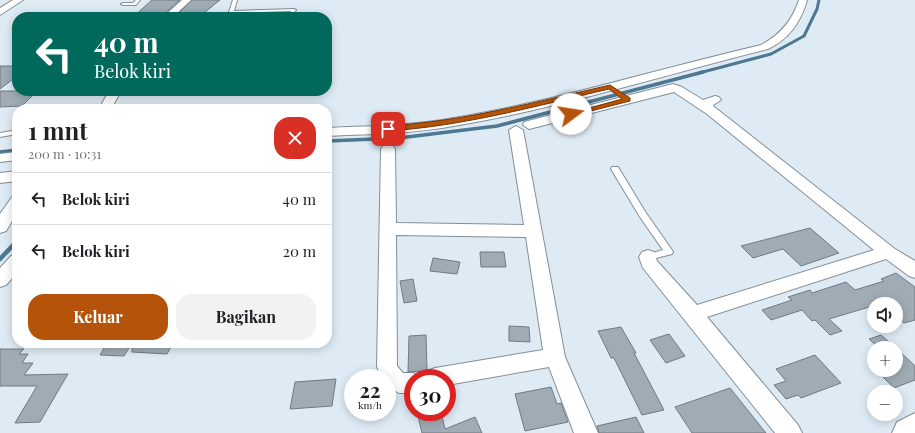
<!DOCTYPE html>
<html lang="id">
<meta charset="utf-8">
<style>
:root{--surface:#fff;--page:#f2f2f2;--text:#202124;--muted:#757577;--line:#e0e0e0;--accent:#b45309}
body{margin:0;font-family:"Playfair Display",serif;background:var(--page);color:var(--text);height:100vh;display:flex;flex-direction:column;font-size:15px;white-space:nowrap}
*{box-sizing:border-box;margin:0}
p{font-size:13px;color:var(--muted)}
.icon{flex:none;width:22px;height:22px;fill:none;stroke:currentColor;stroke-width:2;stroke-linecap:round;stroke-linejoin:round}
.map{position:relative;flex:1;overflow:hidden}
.details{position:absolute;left:12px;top:104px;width:320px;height:244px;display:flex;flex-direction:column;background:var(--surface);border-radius:16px;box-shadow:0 2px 10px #0003}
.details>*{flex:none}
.guide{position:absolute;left:12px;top:12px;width:320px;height:84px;border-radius:16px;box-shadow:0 2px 10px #0003;background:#00695c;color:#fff;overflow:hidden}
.fabs{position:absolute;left:867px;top:297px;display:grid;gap:8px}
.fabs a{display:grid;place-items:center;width:36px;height:36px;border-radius:50%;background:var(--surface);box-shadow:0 2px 10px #0003;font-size:20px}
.speed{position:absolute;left:344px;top:369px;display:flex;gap:8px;font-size:20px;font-weight:700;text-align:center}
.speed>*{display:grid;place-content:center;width:52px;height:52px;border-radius:50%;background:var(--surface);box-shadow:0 2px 10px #0003;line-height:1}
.speed small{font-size:10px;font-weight:400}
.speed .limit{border:6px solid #d22;background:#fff;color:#111}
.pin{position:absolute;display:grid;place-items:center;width:34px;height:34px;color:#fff;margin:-17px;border-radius:8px;box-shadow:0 2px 6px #0006}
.me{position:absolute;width:44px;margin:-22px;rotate:76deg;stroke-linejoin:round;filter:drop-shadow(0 0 3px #0008)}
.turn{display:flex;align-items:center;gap:14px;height:84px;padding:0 16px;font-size:18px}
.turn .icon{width:52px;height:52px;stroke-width:2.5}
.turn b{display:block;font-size:28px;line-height:34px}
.round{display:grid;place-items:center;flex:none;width:42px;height:42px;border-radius:16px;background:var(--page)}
.summary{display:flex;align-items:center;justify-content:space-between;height:68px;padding:0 16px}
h1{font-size:24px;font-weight:700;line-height:30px}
.action{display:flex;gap:8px;margin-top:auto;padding:8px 16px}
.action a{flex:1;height:46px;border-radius:16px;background:var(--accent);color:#fff;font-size:16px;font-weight:700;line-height:46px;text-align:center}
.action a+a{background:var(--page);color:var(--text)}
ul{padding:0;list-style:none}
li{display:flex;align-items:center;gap:12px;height:52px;padding:0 16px;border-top:1px solid var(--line)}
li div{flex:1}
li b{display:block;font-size:15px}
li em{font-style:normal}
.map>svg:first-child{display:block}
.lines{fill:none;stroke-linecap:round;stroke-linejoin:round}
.stream-far2{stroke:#4e7792;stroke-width:3}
.stream-far1{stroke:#4e7792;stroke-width:3.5}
.stream{stroke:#4e7792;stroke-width:4.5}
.building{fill:#9facb5;stroke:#6f7b83}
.lane-casing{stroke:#838f97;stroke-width:2}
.street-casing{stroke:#838f97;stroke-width:2}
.secondary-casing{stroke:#838f97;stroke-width:2}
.lane{fill:#fff;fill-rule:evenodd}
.street{fill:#fff;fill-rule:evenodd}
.secondary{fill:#fff;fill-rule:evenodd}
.route{fill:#b45309;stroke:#753606}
</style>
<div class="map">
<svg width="915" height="433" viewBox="0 0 915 433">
<rect width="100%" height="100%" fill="#deebf5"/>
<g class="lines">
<polyline class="stream-far2" points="699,73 771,54 804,36 817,9 819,0"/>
<g class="stream-far1">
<polyline points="327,141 399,138 497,126 703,72"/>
<polyline points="0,152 17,150"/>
</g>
<polyline class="stream" points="0,259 17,241"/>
</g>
<g class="building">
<polygon points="152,0 180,0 163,15 159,15 156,17 133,17"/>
<polygon points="192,0 220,0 200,16 177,15"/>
<polygon points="0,66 17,66 17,76 0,89"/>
<polygon points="0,91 37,91 22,106 0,107"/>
<polygon points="810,228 839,253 801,266 783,249 753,258 741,246"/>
<polygon points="480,252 504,252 506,267 481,267"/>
<polygon points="433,258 460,262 457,274 430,271"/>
<polygon points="896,273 915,287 915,320 904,323 896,317 896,304 888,304 886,302 829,319 842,331 830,335 815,320 812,321 802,310 771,320 762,310 792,300 788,297 810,290 812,293 846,282 855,290 884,281 881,279"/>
<polygon points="413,279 417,301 404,303 400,281"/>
<polygon points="509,326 529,327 530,342 509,341"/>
<polygon points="621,327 636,353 634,353 664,410 642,415 614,358 611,358 598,331"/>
<polygon points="669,334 685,356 666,363 650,340"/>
<polygon points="426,335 427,370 425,371 408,372 409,336"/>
<polygon points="881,335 896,348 879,348 869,339"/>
<polygon points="107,343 132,343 124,356 100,355"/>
<polygon points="132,343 173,343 167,354 132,352"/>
<polygon points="896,348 915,366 915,380 894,388 876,370 896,370"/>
<polygon points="0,349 24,349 19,354 28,354 22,363 33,363 24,375 68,374 40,422 15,423 37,386 0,386"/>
<polygon points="815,355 841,383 801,398 798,395 786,399 774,385 786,381 776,369"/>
<polygon points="336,379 332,406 290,409 295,382"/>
<polygon points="551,387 557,404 561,403 568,422 525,431 515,394"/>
<polygon points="730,388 766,433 692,433 675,407"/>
<polygon points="417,412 441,412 445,429 475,417 482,433 422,433"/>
<polygon points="636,417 644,433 599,433 597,426"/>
</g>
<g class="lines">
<defs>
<g id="lane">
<polygon points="136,0 140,0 136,5 123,5 121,4 123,3 133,3"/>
<polygon points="233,0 237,0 234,11 294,9 296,10 291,17 287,17 291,11 231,13 229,12"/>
<polygon points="17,130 17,134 0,137 0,133"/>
<polygon points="612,167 618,167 646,213 672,250 673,252 672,254 648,260 645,259 644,257 645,255 663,250 640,217 611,169"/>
</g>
<g id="street">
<polygon points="13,0 23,0 0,15 0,8"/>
<polygon points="182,0 191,0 173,17 163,17"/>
<path d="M799,0h8c-6,22 -18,39 -39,49 -109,27 -216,62 -326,79 -38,6 -77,6 -115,8v-8c38,-2 77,-2 115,-8 108,-17 212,-50 319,-75 19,-10 31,-24 38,-45z"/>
<polygon points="673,84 682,87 703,100 715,96 719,97 721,100 713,105 713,106 895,249 915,261 915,278 909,276 886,259 707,317 798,425 802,433 775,433 643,268 639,257 642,252 648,250 654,252 657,261 697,305 874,250 707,114 674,92 529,129 523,125 524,122"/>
<polygon points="109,91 121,91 111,109 99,109"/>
<polygon points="516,126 523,130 565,357 598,433 574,433 549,367 447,385 447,378 424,378 427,371 435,368 543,350 526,237 396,235 397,366 403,373 413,373 422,378 413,378 413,393 399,393 387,386 387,378 381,378 377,366 381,149 383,146 393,146 395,149 396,223 524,225 509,130"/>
<polygon points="17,152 17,160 0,162 0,154"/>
<polygon points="17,171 17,181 0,183 0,173"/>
<polygon points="17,196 17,213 6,231 0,233 0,214 12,197"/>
<polygon points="17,254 17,273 6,285 0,287 0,268 11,256"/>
</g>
<polygon id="secondary" points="915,413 915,433 892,433 897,422"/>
</defs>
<use href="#lane" class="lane-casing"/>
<use href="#street" class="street-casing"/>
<use href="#secondary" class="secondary-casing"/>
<use href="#lane" class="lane"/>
<use href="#street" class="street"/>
<use href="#secondary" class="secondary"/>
</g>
<path class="route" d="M610,85l20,13v3l-59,15 -4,-2 55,-15 -13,-10c-73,17 -145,37 -221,42l-3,-2 3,-3c76,-5 148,-24 222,-41z"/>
</svg>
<div class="fabs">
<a><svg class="icon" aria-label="sound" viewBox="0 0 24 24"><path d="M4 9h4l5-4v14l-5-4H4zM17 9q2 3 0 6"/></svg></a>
<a>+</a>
<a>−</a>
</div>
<div class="speed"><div>22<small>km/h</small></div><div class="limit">30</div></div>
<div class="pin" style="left:388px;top:129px;background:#d93025"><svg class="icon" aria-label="arrive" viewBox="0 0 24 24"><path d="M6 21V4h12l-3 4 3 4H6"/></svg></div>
<svg class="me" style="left:571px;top:114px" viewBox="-20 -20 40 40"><circle r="19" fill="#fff"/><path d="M0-13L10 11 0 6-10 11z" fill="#b45309"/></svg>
<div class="guide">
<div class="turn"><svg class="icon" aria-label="left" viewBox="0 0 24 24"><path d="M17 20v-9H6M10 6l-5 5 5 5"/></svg><div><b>40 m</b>Belok kiri</div></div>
</div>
<section class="details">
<div class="summary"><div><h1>1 mnt</h1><p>200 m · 10:31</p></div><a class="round" style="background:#d93025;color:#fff"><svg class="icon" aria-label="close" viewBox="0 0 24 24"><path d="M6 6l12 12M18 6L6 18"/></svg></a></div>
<ul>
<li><svg class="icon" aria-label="left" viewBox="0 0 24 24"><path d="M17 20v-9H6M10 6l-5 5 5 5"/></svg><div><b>Belok kiri</b></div><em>40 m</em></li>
<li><svg class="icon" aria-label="left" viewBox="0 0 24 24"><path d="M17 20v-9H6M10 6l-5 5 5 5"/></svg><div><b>Belok kiri</b></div><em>20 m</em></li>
</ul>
<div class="action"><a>Keluar</a><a>Bagikan</a></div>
</section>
</div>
